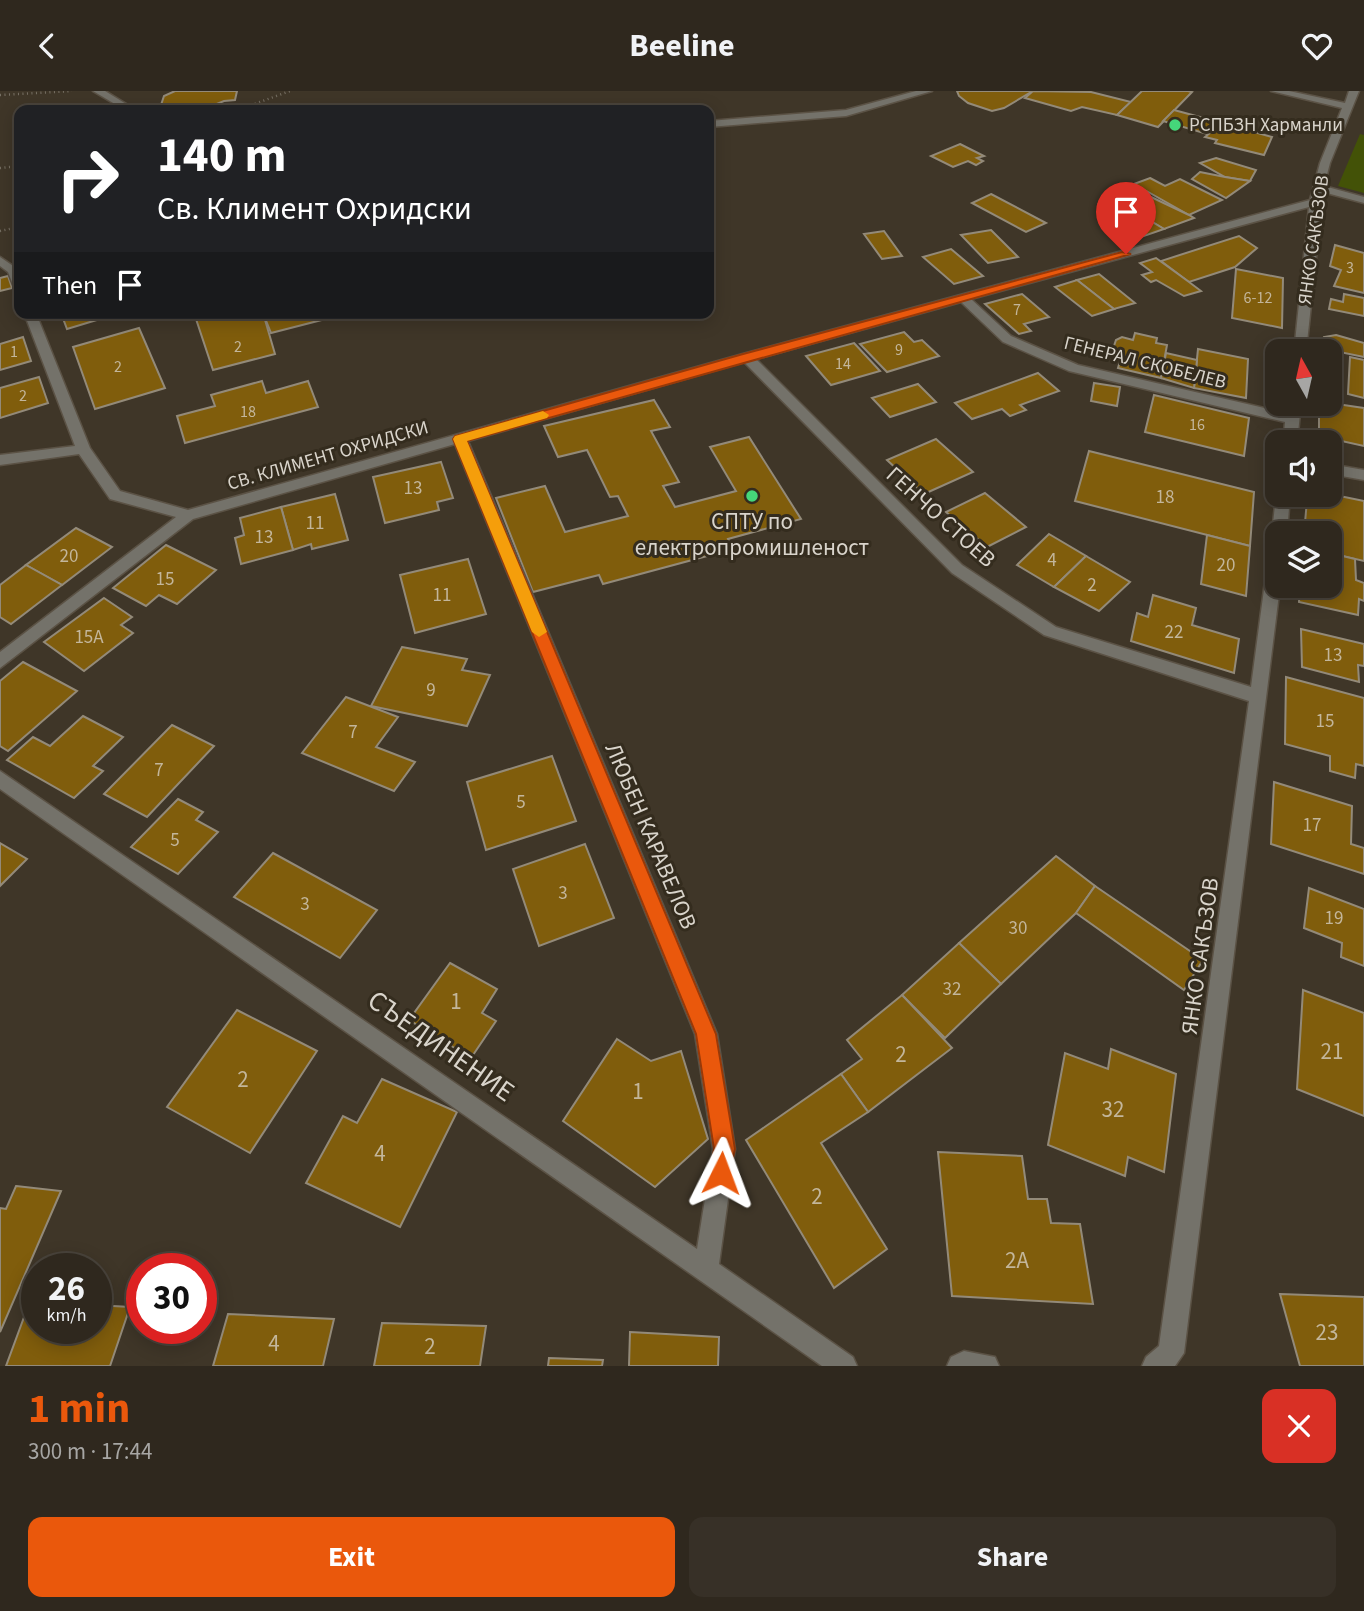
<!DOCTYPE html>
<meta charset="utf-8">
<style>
:root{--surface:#2f281e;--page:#373027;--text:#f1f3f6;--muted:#a7a6a4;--line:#4a443c;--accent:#ea580c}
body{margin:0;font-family:"Source Sans 3",sans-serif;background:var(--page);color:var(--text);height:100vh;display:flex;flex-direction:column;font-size:26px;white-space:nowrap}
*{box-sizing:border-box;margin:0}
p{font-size:23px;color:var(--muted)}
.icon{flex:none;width:38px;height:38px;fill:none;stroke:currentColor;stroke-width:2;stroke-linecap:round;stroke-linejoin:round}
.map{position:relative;height:1275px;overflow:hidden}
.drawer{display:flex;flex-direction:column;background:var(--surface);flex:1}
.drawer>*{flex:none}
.banner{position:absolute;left:14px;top:14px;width:700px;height:214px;border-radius:14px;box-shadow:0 4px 18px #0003,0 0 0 2px var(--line);background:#202124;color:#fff;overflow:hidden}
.needle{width:46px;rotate:352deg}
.tools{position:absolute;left:1265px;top:248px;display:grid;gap:14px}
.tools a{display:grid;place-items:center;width:77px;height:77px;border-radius:14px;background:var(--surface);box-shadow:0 4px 18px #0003,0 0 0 2px var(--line);font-size:35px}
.speed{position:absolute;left:21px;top:1162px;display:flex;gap:14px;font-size:35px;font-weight:700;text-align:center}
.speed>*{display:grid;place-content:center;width:91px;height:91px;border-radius:50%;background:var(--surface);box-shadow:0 4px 18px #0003,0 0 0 2px var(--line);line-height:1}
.speed small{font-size:18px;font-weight:400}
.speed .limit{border:10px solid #d22;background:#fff;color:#111}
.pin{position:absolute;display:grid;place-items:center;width:60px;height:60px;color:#fff;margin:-72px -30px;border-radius:50% 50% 50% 0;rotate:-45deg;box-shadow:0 0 7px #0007}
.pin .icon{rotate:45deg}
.me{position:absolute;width:77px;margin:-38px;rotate:3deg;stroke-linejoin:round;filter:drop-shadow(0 0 5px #0008)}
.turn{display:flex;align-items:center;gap:24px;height:147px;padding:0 28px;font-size:32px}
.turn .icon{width:91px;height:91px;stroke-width:2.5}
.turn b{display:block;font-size:49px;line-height:60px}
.then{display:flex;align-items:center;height:66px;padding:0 28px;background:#0003;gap:14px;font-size:26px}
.round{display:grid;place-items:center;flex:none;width:74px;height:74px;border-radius:14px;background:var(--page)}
.headline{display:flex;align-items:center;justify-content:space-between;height:119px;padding:0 28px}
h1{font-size:42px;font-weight:700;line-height:52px;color:var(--accent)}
.primary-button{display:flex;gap:14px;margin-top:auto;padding:14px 28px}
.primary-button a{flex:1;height:80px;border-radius:14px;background:var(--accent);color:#fff;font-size:28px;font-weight:700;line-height:80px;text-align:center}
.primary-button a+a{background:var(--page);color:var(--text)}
header{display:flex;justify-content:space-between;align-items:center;height:91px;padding:0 28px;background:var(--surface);font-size:32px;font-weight:700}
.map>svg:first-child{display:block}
.green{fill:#435207}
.building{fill:#805d0c;stroke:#938a79;stroke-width:2}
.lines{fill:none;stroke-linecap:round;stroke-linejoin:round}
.minor-casing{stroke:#5b5245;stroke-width:3}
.path{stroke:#787165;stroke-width:2.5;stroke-dasharray:1 3.5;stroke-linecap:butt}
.minor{fill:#74726a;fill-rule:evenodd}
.route{fill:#ea580c;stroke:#983908;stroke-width:2}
.slow{fill:#f59e0b}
.poi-dot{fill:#45d77a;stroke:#342c1e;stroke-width:2.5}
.labels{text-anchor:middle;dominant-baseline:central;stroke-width:6;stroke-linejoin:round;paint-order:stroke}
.far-number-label{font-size:16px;fill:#c3b69b}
.far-poi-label{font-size:19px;fill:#d9d4cb;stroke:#342c1e;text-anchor:start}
.far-street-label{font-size:19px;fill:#d9d4cb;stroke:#342c1e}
.number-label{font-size:19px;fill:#c3b69b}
.street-label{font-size:23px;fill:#d9d4cb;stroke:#342c1e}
.poi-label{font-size:23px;fill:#d9d4cb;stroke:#342c1e}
.near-number-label{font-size:23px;fill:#c3b69b}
.near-street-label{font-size:28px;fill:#d9d4cb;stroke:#342c1e}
</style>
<header><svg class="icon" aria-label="back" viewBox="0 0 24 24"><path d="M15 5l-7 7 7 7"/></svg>Beeline<svg class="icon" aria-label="heart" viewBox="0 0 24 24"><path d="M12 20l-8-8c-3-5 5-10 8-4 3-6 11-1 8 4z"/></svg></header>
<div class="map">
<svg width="1364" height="1275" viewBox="0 0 1364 1275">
<rect width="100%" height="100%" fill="#3f3628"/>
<polygon class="green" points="1360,43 1364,44 1364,102 1338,95"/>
<g class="building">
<polygon points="175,0 237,0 235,9 224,10 202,19 172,19 161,14 164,5"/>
<polygon points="957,0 1033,0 1004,17 992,20 968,12 959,5"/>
<polygon points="1033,0 1091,1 1131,11 1117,24 1082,16 1071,20 1025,7"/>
<polygon points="1142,0 1188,0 1192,1 1158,36 1117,24"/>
<polygon points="1174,19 1222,32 1207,43 1163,30"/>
<polygon points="1222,32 1272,46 1264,64 1215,52 1217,49 1205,46"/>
<polygon points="960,53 984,65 977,67 983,70 976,74 968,70 953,76 931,65"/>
<polygon points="1216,67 1256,79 1250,90 1225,86 1200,72"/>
<polygon points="1200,81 1225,86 1250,90 1226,107 1192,88"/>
<polygon points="1150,87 1165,95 1180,88 1222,109 1189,124 1134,93"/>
<polygon points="991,103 1046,132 1026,141 972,112"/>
<polygon points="1151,106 1189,124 1194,127 1164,138 1129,117"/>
<polygon points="1114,108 1164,138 1141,146 1130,139 1134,137 1099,113"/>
<polygon points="991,139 1018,166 988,172 961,144"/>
<polygon points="884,140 902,165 882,168 864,143"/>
<polygon points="1239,145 1257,157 1235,176 1189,191 1161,170"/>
<polygon points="1335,154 1364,162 1364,202 1334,195 1341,179 1330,175"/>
<polygon points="951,158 983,185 954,193 923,166"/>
<polygon points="1156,167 1189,191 1201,200 1184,205 1156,189 1151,191 1142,184 1152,181 1140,172"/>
<polygon points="1236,178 1283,187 1282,237 1232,227"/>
<polygon points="1099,183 1135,212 1114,218 1077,189"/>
<polygon points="8,185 12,197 0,200 0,187"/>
<polygon points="1077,189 1114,218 1092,225 1055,196"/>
<polygon points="1022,203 1049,226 1024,233 1031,240 1019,243 985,213"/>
<polygon points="1344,203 1364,207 1364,225 1329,218 1331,208 1343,211"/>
<polygon points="61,222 120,222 67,238"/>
<polygon points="194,222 263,222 275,263 213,279"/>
<polygon points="263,222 349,222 271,242"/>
<polygon points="139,237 165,297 95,318 73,256"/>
<polygon points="904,241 914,251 922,249 939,265 887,281 860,253"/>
<polygon points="1135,242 1157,247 1156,252 1167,254 1161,287 1118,277 1123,260 1113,258 1116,249 1122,246 1133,249"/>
<polygon points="1336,244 1364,252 1364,266 1325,258 1324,246"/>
<polygon points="23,246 31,270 0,279 0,253"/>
<polygon points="854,252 880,280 831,294 806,265"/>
<polygon points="1198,258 1248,268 1246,307 1194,297"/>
<polygon points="1166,262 1197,269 1194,297 1161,287"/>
<polygon points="1350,266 1364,269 1364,307 1348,303"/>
<polygon points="1038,282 1059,300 1020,314 1026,319 1010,325 1002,318 972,328 955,312"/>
<polygon points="39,286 48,312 0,327 0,297"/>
<polygon points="262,290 266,302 308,290 318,316 185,352 177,325 215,315 211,304"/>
<polygon points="1094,292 1120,296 1117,315 1091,310"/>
<polygon points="918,293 936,311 890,326 872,307"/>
<polygon points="1154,304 1249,327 1244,365 1145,341"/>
<polygon points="654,309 670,336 651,340 679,391 663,395 675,416 736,400 710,356 749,346 801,428 728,448 733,458 603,493 599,484 533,501 496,407 545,395 565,441 628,425 618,405 610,406 587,359 558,366 544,335"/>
<polygon points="1330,312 1364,317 1364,355 1319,345 1319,313"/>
<polygon points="936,348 973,381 924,403 887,369"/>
<polygon points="1089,360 1254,401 1250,455 1075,410"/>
<polygon points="441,371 453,407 437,411 439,419 385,432 373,386"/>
<polygon points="985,402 1026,436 987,456 946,421"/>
<polygon points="335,403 348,449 312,458 311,453 293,459 281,416"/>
<polygon points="1330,403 1364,410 1364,470 1330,462 1330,443 1304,443 1307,409"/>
<polygon points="281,416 293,459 241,473 235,447 244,444 240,427"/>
<polygon points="76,437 112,456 62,494 26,474"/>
<polygon points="1049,443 1086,465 1054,496 1017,474"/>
<polygon points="1207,444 1250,455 1246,505 1201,493"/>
<polygon points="166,454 216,479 177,513 159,504 146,515 113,497"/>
<polygon points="1330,462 1355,468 1356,489 1364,492 1364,510 1359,508 1358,524 1299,511 1300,495 1330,495"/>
<polygon points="1086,465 1130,491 1099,520 1054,496"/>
<polygon points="468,468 486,523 415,542 400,484"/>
<polygon points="26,474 62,494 11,533 0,526 0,494"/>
<polygon points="1153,504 1196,517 1192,534 1239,548 1234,582 1131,550 1137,522 1148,526"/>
<polygon points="104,507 132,526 121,534 133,542 84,580 44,551"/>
<polygon points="1301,538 1364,553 1364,575 1358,574 1359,591 1302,576"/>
<polygon points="402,556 467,568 462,579 490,584 467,635 371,615"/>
<polygon points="23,571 77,600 8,660 0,655 0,590"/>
<polygon points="1286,586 1364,607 1364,675 1356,673 1355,687 1330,680 1330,665 1285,653"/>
<polygon points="346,606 398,626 376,656 415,671 394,700 302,662"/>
<polygon points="83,625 123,646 93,675 103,680 74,707 7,669 33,646 50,655"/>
<polygon points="172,634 214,655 147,726 104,703"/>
<polygon points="552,665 576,730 486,759 467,691"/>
<polygon points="1274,691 1352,715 1351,753 1364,757 1364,783 1271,753"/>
<polygon points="178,708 203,721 196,729 218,741 178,783 131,756"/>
<polygon points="0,752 27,768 0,795"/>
<polygon points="585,753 614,827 539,855 513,778"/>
<polygon points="273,762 377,819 340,867 234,806"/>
<polygon points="1056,765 1095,795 1076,822 1001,893 959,852"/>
<polygon points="1095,795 1203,869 1184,899 1076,822"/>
<polygon points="1309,797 1364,818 1364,875 1341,866 1342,852 1304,837"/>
<polygon points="959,852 1001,893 945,947 902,904"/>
<polygon points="450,872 497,898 482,922 496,930 471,967 409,929"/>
<polygon points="1303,899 1364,922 1364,1025 1297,998"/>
<polygon points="902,904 952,957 868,1021 841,983 862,968 847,949"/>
<polygon points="237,919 317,960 250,1062 167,1016"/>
<polygon points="617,948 651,970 681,960 708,1048 655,1096 563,1030"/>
<polygon points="1111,958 1176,983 1164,1081 1128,1066 1125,1085 1048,1054 1065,962 1108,978"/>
<polygon points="841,983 868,1021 821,1052 887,1158 834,1197 746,1049"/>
<polygon points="382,988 457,1021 400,1136 306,1092 343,1025 357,1032"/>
<polygon points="938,1061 1022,1065 1028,1108 1047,1108 1051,1132 1080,1133 1093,1213 952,1205"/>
<polygon points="16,1095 61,1100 0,1241 0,1117 6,1118"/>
<polygon points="1280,1203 1364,1206 1364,1275 1300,1275"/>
<polygon points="30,1210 37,1210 37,1237 96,1237 96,1214 130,1216 110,1275 6,1275"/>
<polygon points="228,1223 334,1228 323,1275 213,1275"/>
<polygon points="382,1232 486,1235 480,1275 374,1275"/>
<polygon points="630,1241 719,1246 718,1275 629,1275"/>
<polygon points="549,1267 603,1269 602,1275 548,1275"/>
</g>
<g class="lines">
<defs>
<g id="minor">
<polygon points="93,0 105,0 136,19 125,19"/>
<polygon points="916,0 932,0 846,25 709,36 709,30 846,19"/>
<polygon points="1271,0 1289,0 1345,12 1349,0 1359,0 1330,72 1324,95 1364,106 1364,112 1323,101 1306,261 1294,261 1309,116 971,208 1011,245 1078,274 1286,322 1287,313 1301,313 1297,352 1283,352 1285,331 1069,280 1003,251 961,211 756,268 962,474 1056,536 1251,596 1270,453 1277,448 1272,443 1276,404 1278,401 1278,404 1290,404 1287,443 1278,443 1278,495 1280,495 1184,1262 1175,1275 1142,1275 1146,1266 1159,1255 1249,610 1044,544 952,482 744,271 468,350 717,943 735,1058 719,1173 853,1266 857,1275 822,1275 0,698 0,680 697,1158 713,1058 695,943 455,353 193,428 0,577 0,561 176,426 110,408 79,363 0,374 0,364 75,355 24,222 36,222 90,357 120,400 188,419 743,263 1310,109 1320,72 1342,17"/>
<polygon points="0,166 19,179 19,199 15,199 8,181 0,175"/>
<polygon points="1330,373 1364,379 1364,389 1330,383"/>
<polygon points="964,1260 995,1266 999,1275 947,1275 951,1266"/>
</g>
</defs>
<use href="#minor" class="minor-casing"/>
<g class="path">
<polyline points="0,4 72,0"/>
<polyline points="238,19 290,0"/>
<polyline points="0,77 19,75"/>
<polyline points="0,140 19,136"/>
</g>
<use href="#minor" class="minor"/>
</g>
<polygon class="route" points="1122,161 1131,163 467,350 716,943 735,1058 728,1089 721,1092 713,1089 710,1082 714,1058 696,943 453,348 455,345 743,263"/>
<polygon class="slow" points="543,320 549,324 547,327 467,350 547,541 539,546 532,541 453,348 455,345"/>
<g class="poi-dot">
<circle cx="1175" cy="34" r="7"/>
<circle cx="752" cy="405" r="7"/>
</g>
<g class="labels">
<g class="far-number-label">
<text x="1350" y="177">3</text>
<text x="1258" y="207">6-12</text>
<text x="1017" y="219">7</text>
<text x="238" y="256">2</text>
<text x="899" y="259">9</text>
<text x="14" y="261">1</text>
<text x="843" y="273">14</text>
<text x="118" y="276">2</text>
<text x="23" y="305">2</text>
<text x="248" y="321">18</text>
<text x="1197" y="334">16</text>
</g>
<g class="far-poi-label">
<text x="1189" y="34">РСПБЗН Харманли</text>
</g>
<g class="far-street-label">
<text transform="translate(1314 149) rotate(-82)">ЯНКО САКЪЗОВ</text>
<text transform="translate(1145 272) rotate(14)">ГЕНЕРАЛ СКОБЕЛЕВ</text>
<text transform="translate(328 365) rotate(-16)">СВ. КЛИМЕНТ ОХРИДСКИ</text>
</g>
<g class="number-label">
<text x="413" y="397">13</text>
<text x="1165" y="406">18</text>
<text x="315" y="432">11</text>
<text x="264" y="446">13</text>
<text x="69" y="465">20</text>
<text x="1052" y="469">4</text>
<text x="1226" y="474">20</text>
<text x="165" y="488">15</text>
<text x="1092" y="494">2</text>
<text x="442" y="504">11</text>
<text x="1174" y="541">22</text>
<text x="89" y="546">15А</text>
<text x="1333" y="564">13</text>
<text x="431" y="599">9</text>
<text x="1325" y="630">15</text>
<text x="353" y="641">7</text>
<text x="159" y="679">7</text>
<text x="521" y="711">5</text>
<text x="1312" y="734">17</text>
<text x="175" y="749">5</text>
<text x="563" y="802">3</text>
<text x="305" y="813">3</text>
<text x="1334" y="827">19</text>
<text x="1018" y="837">30</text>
<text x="952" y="898">32</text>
</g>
<g class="street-label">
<text transform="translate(941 426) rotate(42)">ГЕНЧО СТОЕВ</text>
<text transform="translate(651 745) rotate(67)">ЛЮБЕН КАРАВЕЛОВ</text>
<text transform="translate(1200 865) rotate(-82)">ЯНКО САКЪЗОВ</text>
</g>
<g class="poi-label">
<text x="752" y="430">СПТУ по<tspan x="752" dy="26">електропромишленост</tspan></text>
</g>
<g class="near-number-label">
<text x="456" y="910">1</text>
<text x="1332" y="960">21</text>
<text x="901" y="963">2</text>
<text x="243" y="988">2</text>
<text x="638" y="1000">1</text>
<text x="1113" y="1018">32</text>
<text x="380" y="1062">4</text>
<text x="817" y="1105">2</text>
<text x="1017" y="1169">2А</text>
<text x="1327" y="1241">23</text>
<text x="274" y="1252">4</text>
<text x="430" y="1255">2</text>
</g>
<g class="near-street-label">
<text transform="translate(441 955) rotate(35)">СЪЕДИНЕНИЕ</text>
</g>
</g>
</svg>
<div class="tools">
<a><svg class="needle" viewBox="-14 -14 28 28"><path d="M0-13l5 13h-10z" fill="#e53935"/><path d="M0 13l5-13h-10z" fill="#a7a6a4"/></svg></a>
<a><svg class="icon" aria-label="sound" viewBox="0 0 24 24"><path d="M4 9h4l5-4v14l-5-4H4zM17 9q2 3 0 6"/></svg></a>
<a><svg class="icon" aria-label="layers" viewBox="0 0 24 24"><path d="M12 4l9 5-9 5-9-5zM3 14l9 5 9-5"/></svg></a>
</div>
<div class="speed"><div>26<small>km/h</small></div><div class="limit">30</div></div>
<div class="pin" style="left:1126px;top:163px;background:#d93025"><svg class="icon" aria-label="arrive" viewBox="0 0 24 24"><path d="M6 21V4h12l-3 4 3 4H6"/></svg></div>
<svg class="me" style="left:721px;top:1082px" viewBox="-20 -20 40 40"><path d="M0-17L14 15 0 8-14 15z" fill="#ea580c" stroke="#fff" stroke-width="4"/></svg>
<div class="banner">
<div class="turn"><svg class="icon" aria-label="right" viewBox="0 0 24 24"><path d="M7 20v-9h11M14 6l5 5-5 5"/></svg><div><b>140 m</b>Св. Климент Охридски</div></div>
<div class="then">Then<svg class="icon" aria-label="arrive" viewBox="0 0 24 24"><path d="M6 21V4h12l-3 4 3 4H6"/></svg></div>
</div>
</div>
<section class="drawer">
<div class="headline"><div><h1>1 min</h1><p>300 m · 17:44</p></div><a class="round" style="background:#d93025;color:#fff"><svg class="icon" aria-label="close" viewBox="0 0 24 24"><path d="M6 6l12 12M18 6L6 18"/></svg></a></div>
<div class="primary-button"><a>Exit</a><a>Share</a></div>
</section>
